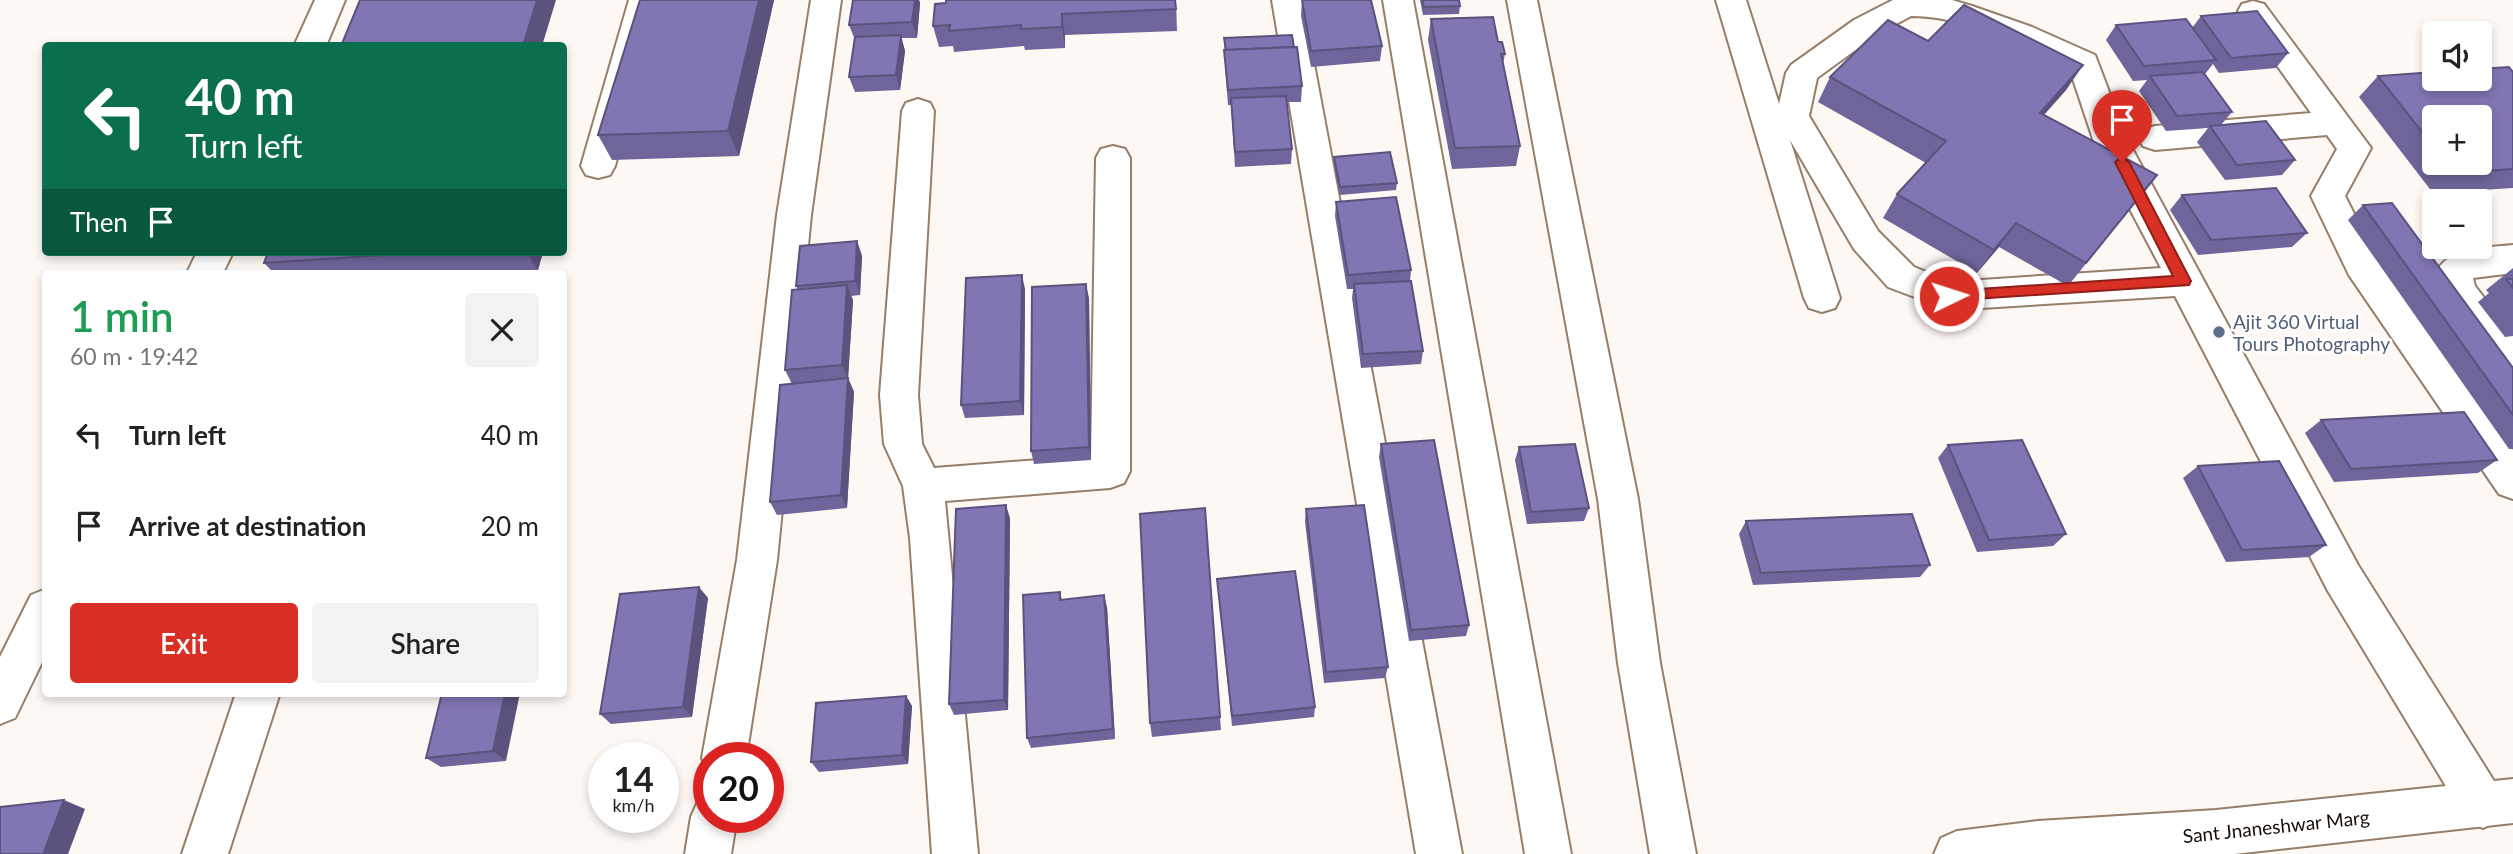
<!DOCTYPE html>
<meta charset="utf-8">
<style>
:root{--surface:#fff;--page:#f2f2f2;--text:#222;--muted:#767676;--accent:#d93025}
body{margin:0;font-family:Lato,sans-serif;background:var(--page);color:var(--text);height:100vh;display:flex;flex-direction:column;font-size:26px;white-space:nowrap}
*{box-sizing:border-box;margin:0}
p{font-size:23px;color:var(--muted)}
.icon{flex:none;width:38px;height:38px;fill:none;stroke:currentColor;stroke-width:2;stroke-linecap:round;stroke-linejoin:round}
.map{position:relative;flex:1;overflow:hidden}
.side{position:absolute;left:42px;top:270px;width:525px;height:427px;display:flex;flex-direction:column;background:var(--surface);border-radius:7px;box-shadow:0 4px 10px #0003}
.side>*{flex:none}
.hud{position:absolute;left:42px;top:42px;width:525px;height:214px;border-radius:7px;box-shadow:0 4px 10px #0003;background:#0b6e4f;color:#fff;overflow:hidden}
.controls{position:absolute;left:2422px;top:21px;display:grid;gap:14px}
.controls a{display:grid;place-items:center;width:70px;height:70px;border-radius:7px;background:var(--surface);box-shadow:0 4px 10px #0003;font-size:35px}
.speed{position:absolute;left:588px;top:742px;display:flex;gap:14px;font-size:35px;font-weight:700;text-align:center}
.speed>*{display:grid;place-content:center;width:91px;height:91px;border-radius:50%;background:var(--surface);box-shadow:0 4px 10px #0003;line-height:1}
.speed small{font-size:18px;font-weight:400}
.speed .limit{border:10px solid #d22;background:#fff;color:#111}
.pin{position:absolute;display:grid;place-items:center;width:60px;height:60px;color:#fff;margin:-72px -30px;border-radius:50% 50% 50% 0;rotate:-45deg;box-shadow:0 0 7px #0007}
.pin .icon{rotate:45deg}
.me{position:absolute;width:77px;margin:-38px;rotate:86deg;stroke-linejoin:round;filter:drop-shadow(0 0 5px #0008)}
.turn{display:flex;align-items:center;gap:24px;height:147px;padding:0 28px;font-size:32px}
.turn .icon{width:91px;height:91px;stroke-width:2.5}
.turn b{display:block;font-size:49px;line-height:60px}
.then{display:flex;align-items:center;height:66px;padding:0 28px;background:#0003;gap:14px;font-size:26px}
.round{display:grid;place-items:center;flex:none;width:74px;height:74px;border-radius:7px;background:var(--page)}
.overview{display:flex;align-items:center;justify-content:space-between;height:119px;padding:0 28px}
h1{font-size:42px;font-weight:600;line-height:52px;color:#1e9e55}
.action{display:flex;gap:14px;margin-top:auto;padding:14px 28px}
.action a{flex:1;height:80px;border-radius:7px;background:var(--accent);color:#fff;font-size:28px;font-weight:600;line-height:80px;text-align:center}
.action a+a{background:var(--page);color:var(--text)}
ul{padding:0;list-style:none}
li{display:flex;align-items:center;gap:21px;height:91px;padding:0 28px}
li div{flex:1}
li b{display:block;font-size:26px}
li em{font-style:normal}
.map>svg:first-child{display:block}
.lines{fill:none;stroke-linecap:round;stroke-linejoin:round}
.minor-casing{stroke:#967e69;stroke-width:4}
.major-casing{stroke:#967e69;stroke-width:4}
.minor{fill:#fff;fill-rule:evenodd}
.major{fill:#fff;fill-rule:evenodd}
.wall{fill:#70659a;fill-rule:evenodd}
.shaded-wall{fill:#5b527d}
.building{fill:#8275b3;stroke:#5b527d;stroke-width:2}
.route{fill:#d93025;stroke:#8d1f18;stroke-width:2}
.service-dot{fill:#5c6f8a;stroke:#fff;stroke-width:2.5}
.labels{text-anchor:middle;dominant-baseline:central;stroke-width:5;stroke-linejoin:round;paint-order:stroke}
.service-label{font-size:19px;fill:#4e5e75;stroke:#fff;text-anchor:start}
.street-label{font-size:19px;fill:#150c05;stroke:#fff}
</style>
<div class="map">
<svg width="2513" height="854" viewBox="0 0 2513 854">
<rect width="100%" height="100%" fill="#fef8f4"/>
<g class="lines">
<defs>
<g id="minor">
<polygon points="315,0 345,0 326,46 294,46"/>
<polygon points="629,0 659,0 615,166 610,175 598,178 586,175 581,166"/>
<polygon points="811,0 841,0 811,215 777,560 746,758 709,758 709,774 702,758 737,560 777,215"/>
<polygon points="1272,0 1302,0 1462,854 1416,854"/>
<polygon points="1383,0 1413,0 1571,854 1525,854"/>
<polygon points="1507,0 1537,0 1638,499 1660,663 1696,854 1650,854 1618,663 1598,499"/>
<path d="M1716,0h30l33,104 7,-31 5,-8 63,-45 39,-20h59l20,6 60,21 63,28 32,84 231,426 141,224 7,16 -7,16 -16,7 -16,-7 -139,-230 -153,-295 -226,14 -61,-23 -34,-38 -64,-109 50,158 -5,10 -13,4 -13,-4 -5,-10zM1911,16c56,0 109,30 159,54l23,69 68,129 -210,14 -37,-15 -36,-36 -69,-115 8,-38 59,-43z"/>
<polygon points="2253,1 2264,4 2371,148 2345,196 2376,257 2513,450 2513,499 2499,494 2349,275 2311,196 2337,149 2327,135 2155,150 2143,146 2138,138 2143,130 2155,126 2311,113 2238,11 2242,4"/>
<polygon points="918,99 930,103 934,111 918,395 922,444 934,468 1091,456 1096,158 1101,149 1113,146 1125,149 1130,158 1130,471 1124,483 1110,488 945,501 978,854 932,854 910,538 903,486 884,444 880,395 902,111 906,103"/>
<path d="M2513,245v28l-40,5 2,8 38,50v43l-13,-4 -55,-75 -9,-28c14,-26 51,-24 77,-27z"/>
<polygon points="197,252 233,252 223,273 187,273"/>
<polygon points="46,589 46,654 15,718 0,724 0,657 31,595"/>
<polygon points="236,693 280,693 228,854 182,854"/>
<polygon points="709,796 709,817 737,817 731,854 685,854 691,817 698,801"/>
</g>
<polygon id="major" points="2513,779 2513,823 2234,854 1934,854 1941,838 1957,831 2038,821 2216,810"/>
</defs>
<use href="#minor" class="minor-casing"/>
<use href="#major" class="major-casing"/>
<use href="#minor" class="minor"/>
<use href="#major" class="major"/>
</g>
<g class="wall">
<polygon points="640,0 774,0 739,156 612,160 598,135"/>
<polygon points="853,0 919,0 920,3 917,38 901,38 905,51 900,90 855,92 849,77 855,40 849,25"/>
<polygon points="1176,0 1177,31 1065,35 1065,48 1025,50 1024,46 954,52 953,46 939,47 933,26"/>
<polygon points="1302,0 1382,46 1380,61 1311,67 1301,16"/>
<polygon points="1420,0 1459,0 1460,6 1459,14 1423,15"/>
<polygon points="2201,16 2288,53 2276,68 2219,73 2213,64 2205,74 2232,112 2221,125 2295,160 2282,175 2225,180 2197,142 2208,128 2166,131 2139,91 2147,80 2133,81 2106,40 2116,25 2192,28"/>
<polygon points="1431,19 1498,42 1505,54 1503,64 1520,146 1516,166 1452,169 1428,40"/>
<polygon points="1224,38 1294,47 1302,86 1301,102 1287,102 1292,149 1291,164 1235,167 1231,105 1228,105 1225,66"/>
<polygon points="1928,41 2083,65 2066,90 2044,115 2157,175 2068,286 1999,247 1977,273 1883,218 1897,194 1926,163 1818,102 1830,77"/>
<path d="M2513,72v116l-80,5 -74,-96 19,-21zM2434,117l46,46h-46z"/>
<polygon points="1334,157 1397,183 1396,190 1340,195 1334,165"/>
<polygon points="2182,195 2307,233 2292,247 2198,255 2170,210"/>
<polygon points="1336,202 1411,270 1410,281 1423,351 1421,364 1361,368 1352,298 1353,289 1347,289 1335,216"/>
<polygon points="2363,205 2513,368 2513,449 2509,449 2348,220"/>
<polygon points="857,241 862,256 860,295 851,296 853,300 848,378 854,392 847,508 777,515 770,502 792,384 785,370 798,290 796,286"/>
<polygon points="268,252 543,252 538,270 489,273 274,273 264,263"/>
<polygon points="2513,268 2513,336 2505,337 2478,302 2489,293 2486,290"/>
<polygon points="1025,289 1024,415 965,418 961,405"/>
<polygon points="1089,298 1091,460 1034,464 1031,451"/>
<polygon points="2321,420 2497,460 2478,473 2334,482 2305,433"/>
<polygon points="1381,444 1469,625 1466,636 1409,641 1379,457"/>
<polygon points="1948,445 2066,534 2053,546 1977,552 1938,458"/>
<polygon points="1519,447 1589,508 1584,521 1527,524 1515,460"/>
<polygon points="2198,466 2326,545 2309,557 2226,562 2183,478"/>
<polygon points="1205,508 1221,730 1152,737 1150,723"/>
<polygon points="1306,509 1388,667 1385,678 1324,683 1305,522"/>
<polygon points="1010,518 1008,710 954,715 949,704"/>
<polygon points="1746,521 1930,565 1920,577 1753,585 1739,534"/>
<polygon points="1217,579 1315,707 1314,717 1232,726"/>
<polygon points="1060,592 1062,600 1107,607 1115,739 1031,748 1027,738"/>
<polygon points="708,598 692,717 611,724 600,714"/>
<polygon points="442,693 506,761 441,767 426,758"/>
<polygon points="906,696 912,706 908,764 819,772 811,762"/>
</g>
<g class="shaded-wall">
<polygon points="537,0 556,0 542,46 523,46"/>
<polygon points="759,0 774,0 739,156 728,131"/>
<polygon points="915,0 919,0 920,3 917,38 912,22"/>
<polygon points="1062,14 1065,35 1065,48 1062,27"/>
<polygon points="901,35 905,51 900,90 896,75"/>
<polygon points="2083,65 2066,90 2023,138 2040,113"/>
<polygon points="2016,223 1999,247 1977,273 1994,250"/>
<polygon points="857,241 862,256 860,295 855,281"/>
<polygon points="526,252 543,252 538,270"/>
<polygon points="1022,275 1025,289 1024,415 1020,401"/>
<polygon points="1086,284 1089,298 1091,460 1089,447"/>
<polygon points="847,285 853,300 848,379 842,365"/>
<polygon points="848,378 854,392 847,508 841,495"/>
<polygon points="1006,505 1010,518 1008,710 1004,700"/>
<polygon points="699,587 708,598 692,717 683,707"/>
<polygon points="1104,595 1107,607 1115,739 1113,729"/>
<polygon points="505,693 520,693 506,761 493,751"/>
<polygon points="906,696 912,706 908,764 902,755"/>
<polygon points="64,800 85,809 68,854 43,854"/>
</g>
<g class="building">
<polygon points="360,0 537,0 523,46 341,46"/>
<polygon points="640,0 759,0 728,131 598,135"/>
<polygon points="853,0 915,0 912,22 849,25"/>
<polygon points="946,0 1175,0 1176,9 1062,14 1062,27 1021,29 1021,25 949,31 950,25 933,26 935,4 946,3"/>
<polygon points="1302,0 1371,0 1382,46 1311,51"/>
<polygon points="1422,0 1459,0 1460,6 1424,7"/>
<polygon points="1964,5 2083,65 2040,113 2157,175 2086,263 2016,223 1994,250 1897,194 1946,141 1830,77 1888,20 1928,41"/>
<polygon points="2257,11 2288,53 2231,58 2201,16"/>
<polygon points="1493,17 1498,42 1502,42 1505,54 1501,54 1520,146 1455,148 1431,19"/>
<polygon points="2186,19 2216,60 2144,66 2116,25"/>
<polygon points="901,35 896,75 849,77 855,37"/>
<polygon points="1292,35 1294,47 1226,50 1224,38"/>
<polygon points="1297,47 1302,86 1228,90 1224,50"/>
<polygon points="2509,67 2513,72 2513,169 2454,173 2446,163 2480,163 2480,117 2434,117 2434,147 2378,76 2434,72 2434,79 2480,79 2480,69"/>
<polygon points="2203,72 2232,112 2177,116 2150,76"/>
<polygon points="1286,96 1292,149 1235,152 1231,98"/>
<polygon points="2266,121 2295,160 2237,165 2210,126"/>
<polygon points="1390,152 1397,183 1340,187 1334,157"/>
<polygon points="2276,188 2307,233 2211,240 2182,195"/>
<polygon points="1396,197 1411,270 1348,275 1336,202"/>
<polygon points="2392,203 2513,368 2513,415 2363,205"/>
<polygon points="857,241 855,281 796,286 800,246"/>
<polygon points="268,252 431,252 264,263"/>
<polygon points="1022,275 1020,401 961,405 966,278"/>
<polygon points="2506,279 2513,279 2513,288"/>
<polygon points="1411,281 1423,351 1363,354 1354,284"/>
<polygon points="1086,284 1089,447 1031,451 1032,287"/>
<polygon points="847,285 842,365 785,370 792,290"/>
<polygon points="848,378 841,495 770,502 780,385"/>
<polygon points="2464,412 2497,460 2351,469 2321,420"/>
<polygon points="1434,440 1469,625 1411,630 1381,444"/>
<polygon points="2022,440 2066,534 1989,540 1948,445"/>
<polygon points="1575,444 1589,508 1531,512 1519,447"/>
<polygon points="2279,461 2326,545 2242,550 2198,466"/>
<polygon points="1006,505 1004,700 949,704 956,509"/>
<polygon points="1364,505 1388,667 1326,672 1306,509"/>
<polygon points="1205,508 1220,717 1150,723 1140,514"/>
<polygon points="1912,514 1930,565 1761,573 1746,521"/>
<polygon points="1295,571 1315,707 1232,716 1217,579"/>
<polygon points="699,587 683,707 600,714 620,594"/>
<polygon points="1060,592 1060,600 1104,595 1113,729 1027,738 1023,595"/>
<polygon points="442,693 505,693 493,751 426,758"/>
<polygon points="906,696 902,755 811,762 816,703"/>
<polygon points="64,800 43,854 0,854 0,807"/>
</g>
<polygon class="route" points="2122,157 2129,162 2191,281 2189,285 1944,301 1942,296 1949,291 2173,276 2115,162"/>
<circle class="service-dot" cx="2219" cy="332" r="7"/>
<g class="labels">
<g class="service-label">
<text x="2233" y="321">Ajit 360 Virtual<tspan x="2233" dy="22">Tours Photography</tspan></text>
</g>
<g class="street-label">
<text transform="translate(2276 826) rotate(-6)">Sant Jnaneshwar Marg</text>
</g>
</g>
</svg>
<div class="controls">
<a><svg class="icon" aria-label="sound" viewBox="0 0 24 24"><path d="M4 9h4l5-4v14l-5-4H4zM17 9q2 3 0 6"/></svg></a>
<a>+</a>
<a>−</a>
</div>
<div class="speed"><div>14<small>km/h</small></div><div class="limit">20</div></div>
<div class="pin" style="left:2122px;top:162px;background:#d93025"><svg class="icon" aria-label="arrive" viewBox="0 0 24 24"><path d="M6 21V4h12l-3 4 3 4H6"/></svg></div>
<svg class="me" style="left:1949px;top:296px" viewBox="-20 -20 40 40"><circle r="17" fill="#d93025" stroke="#fff" stroke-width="3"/><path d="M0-11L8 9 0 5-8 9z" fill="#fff"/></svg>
<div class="hud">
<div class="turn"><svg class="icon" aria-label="left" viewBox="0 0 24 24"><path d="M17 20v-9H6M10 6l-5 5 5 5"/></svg><div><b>40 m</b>Turn left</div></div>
<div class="then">Then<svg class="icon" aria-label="arrive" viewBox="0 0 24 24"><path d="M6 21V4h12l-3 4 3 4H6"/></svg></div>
</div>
<section class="side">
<div class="overview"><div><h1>1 min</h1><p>60 m · 19:42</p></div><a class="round"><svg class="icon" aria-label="close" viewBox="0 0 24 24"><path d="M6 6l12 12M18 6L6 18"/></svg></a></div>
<ul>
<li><svg class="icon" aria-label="left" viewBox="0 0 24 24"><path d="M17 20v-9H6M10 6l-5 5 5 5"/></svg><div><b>Turn left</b></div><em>40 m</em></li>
<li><svg class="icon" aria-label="arrive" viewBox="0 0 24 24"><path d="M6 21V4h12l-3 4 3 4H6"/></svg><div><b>Arrive at destination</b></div><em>20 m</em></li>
</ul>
<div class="action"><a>Exit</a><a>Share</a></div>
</section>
</div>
